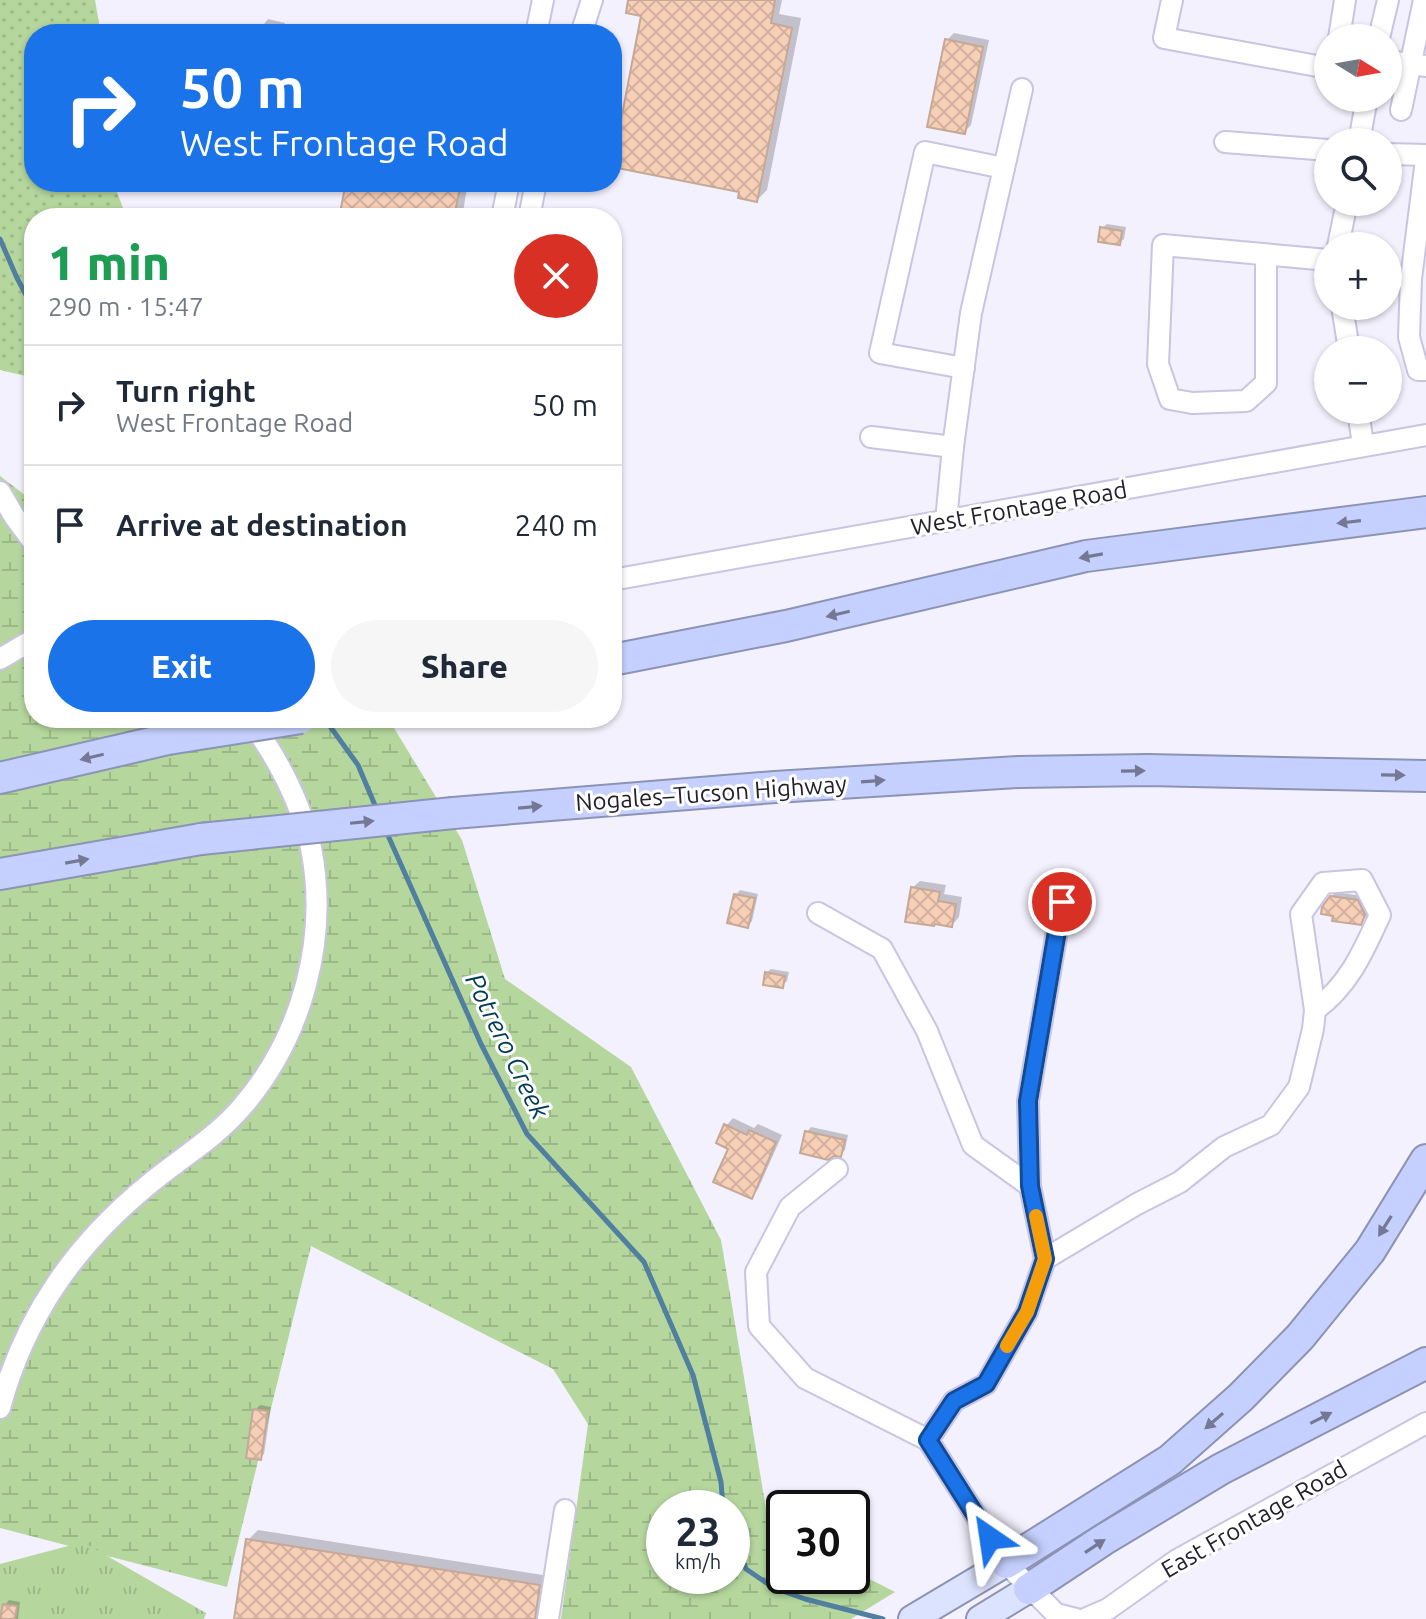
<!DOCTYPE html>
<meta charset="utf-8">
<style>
:root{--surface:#fff;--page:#f6f6f7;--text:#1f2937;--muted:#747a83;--line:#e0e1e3;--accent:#1a73e8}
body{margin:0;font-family:Ubuntu,sans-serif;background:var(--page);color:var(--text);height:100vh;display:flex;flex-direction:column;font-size:30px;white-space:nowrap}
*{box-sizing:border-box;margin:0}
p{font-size:26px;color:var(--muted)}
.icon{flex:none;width:44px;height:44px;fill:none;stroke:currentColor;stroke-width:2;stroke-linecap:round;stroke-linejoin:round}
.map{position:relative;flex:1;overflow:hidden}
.details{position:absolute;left:24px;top:208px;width:598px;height:520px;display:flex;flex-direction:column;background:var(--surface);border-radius:32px;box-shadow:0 2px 6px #0004}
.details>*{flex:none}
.banner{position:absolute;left:24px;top:24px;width:598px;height:168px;border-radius:32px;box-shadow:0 2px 6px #0004;background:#1a73e8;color:#fff;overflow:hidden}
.needle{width:52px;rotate:101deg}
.controls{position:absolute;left:1314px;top:24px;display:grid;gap:16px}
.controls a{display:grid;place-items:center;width:88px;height:88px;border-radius:50%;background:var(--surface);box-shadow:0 2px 6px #0004;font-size:40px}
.speed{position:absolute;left:646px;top:1490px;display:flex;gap:16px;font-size:40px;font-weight:700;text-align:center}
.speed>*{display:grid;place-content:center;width:104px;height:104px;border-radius:50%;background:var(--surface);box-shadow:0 2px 6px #0004;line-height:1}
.speed small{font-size:20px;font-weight:400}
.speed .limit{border:4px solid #111;border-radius:12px;background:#fff;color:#111}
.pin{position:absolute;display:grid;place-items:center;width:68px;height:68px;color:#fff;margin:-34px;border:4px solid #fff;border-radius:50%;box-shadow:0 2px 8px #0007}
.me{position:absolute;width:88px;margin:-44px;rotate:328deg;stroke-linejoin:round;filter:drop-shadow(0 0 6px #0008)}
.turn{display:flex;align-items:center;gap:28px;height:168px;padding:0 24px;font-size:36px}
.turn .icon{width:104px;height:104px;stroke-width:2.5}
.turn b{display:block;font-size:56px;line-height:68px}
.round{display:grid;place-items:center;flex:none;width:84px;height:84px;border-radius:42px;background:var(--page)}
.summary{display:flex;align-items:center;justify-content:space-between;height:136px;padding:0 24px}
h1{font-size:48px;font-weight:800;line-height:60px;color:#1e9e55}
.action{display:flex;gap:16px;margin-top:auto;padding:16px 24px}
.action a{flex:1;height:92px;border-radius:48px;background:var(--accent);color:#fff;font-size:32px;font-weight:800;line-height:92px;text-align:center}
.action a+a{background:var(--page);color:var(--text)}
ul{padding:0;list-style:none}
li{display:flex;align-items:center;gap:24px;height:120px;padding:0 24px;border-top:2px solid var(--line)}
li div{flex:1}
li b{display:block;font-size:30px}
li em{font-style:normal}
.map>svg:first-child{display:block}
.grass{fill:url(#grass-dots)}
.wetland{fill:url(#wetland-marsh);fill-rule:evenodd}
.park{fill:url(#park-tufts)}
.shadow{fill:#0003}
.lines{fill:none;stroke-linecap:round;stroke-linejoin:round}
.stream{stroke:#507fa0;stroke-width:5}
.building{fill:url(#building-cross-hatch);stroke:#c5a896;stroke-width:2}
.minor-casing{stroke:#c9c4e2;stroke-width:24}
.major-casing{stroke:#8c93b4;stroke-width:30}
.highway-casing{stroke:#8c93b4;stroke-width:34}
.minor{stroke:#fff;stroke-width:20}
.major{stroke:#dce3fe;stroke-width:26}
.highway{stroke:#c5d0fe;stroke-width:30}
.highway-bridge-casing{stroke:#8c93b4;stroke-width:34;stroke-linecap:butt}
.highway-bridge{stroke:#c5d0fe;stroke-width:30}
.oneway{fill:#747895}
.route-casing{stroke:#114b97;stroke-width:20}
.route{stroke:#1a73e8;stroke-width:14}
.slow{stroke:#f59e0b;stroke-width:14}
.labels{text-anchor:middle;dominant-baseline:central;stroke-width:6;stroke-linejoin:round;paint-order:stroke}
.street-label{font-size:24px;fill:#23212c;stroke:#fff}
.water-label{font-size:26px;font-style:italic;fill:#003b57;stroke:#fff}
</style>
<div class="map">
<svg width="1426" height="1619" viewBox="0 0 1426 1619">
<defs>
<pattern id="grass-dots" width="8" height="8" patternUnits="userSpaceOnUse" patternTransform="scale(2)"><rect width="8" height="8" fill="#b5d79e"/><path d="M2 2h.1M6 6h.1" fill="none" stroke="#9bb888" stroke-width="1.8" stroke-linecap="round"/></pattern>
<pattern id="wetland-marsh" width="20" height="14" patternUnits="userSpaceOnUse" patternTransform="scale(2)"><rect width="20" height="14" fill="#b5d79e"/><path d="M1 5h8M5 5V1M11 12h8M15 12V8" fill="none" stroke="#9bb888"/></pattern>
<pattern id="park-tufts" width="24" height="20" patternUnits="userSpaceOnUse" patternTransform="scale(2)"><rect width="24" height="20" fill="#b5d79e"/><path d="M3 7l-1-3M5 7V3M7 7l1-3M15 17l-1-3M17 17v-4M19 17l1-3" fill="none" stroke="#9bb888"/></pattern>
<pattern id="building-cross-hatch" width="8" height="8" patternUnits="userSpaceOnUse" patternTransform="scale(2)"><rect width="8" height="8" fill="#f7cfb7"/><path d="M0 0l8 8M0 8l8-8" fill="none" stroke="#d3b19e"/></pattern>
</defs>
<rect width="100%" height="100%" fill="#f3f1fd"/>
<polygon class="grass" points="0,0 95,0 101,34 34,34 34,182 113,182 127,218 34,218 34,378 0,370"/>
<path class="wetland" d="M0,476l34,26v216h354l74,122 43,139 126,88 90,173 48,287 15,8v41h68v-6l43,22 -44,27h-290l27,-195 -35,-55 -242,-123 -84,341 -227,-59zM664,1508h68v68h-68z"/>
<polygon class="park" points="83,1542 206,1613 204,1619 0,1619 0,1564"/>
<g class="shadow">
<polygon points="630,0 782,0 779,14 801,18 767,190 757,200 741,191 644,14"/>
<polygon points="268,19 285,23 282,34 262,34 264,24"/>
<polygon points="954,33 989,40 971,125 964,132 947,40"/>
<polygon points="348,182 468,182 462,218 341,218"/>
<polygon points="1107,224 1126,227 1124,239 1119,243 1102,228"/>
<polygon points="920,881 946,885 944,894 962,897 959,917 952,925 912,888"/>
<polygon points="740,890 758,894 752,921 748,926 736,895"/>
<polygon points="1336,892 1362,896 1369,910 1365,918 1360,923 1331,897"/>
<polygon points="771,969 789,972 787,981 782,986 766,973"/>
<polygon points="733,1118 754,1128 758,1124 782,1135 758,1189 751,1196 731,1148 726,1126"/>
<polygon points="811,1127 848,1135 845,1150 840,1155 807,1132"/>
<polygon points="260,1405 271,1407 264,1454 260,1458 255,1410"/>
<polygon points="258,1530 549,1576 543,1619 236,1619 248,1540"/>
<polygon points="9,1600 20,1602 18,1619 2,1619 5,1605"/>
</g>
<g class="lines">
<g class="stream">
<polyline points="0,239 17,278 34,310"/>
<polyline points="324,718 358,765 377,810"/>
<polyline points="386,831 481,1044 527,1134 644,1262 693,1375 721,1482 723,1508"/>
<polyline points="732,1532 746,1569 774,1588 805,1599 883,1619"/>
</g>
</g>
<g class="building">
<polygon points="628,0 775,0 771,23 792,28 757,202 738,198 739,192 612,167 641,16 626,13"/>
<polygon points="945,39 983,47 965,134 927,127"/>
<polygon points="346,182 461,182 454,218 339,218"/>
<polygon points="1100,227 1122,231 1120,245 1098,242"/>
<polygon points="911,887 940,892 938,901 956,904 952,927 935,924 934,926 905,922"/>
<polygon points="734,894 755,898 748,928 727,923"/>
<polygon points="1330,896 1358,900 1365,915 1361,925 1332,921 1333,916 1321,914 1322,907"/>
<polygon points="765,972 785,976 783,988 763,985"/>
<polygon points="724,1124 747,1135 749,1130 776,1142 752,1199 713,1182 728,1149 716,1143"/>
<polygon points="805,1131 845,1140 841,1157 834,1156 828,1160 800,1153"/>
<polygon points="253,1409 268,1411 261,1460 246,1458"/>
<polygon points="246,1539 540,1585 535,1619 234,1619"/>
<polygon points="3,1604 17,1606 15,1619 0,1619"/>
</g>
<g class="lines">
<defs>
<g id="minor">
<polyline points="1172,0 1164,38 1328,68"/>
<polyline points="536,34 543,0"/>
<polyline points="581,34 592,0"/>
<polyline points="1339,38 1345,0"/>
<polyline points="1379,38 1388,0"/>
<polyline points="1388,61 1426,66"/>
<polyline points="1401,110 1424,0"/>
<polyline points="1225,142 1328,150"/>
<polyline points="1359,142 1367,98"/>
<polyline points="1388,154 1426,155"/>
<polyline points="1426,160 1411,279 1409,337 1418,370 1426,370"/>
<polyline points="502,218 509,182"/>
<polyline points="529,218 536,182"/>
<polyline points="1338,246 1347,202"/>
<polyline points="1266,255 1266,383 1246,401 1192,403 1170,399 1158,364 1163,245 1328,260"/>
<polyline points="1342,306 1349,350"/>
<polyline points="964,368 880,353 925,152 1004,168"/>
<polyline points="1358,410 1363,445"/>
<polyline points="871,437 953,447"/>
<polyline points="0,492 14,516 34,543"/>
<polyline points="946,521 953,447 971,313 1022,89"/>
<polyline points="612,580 1426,435"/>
<polyline points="0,659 34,639"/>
<polyline points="1062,902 1028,1101 1030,1186 1045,1259 1027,1312 986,1384 954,1401 928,1440 1006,1563 1056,1614 1076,1619"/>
<polyline points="818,913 882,949 927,1031 973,1145 1030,1186"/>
<polyline points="837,1169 790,1207 756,1272 759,1326 805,1378 928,1440"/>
<path d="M1045,1259l92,-55 43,-22 44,-35 47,-22 28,-38 14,-58 2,-19 -14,-96 22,-31 39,-3 18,35c-17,37 -31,70 -65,95"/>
<path d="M0,1408c25,-92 75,-163 148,-223 31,-26 66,-46 93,-77 61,-70 88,-169 70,-260 -10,-46 -35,-93 -63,-130"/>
<polyline points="548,1619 565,1510"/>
<polyline points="1085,1619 1108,1609 1177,1560 1426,1423"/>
</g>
<g id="major">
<polyline points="912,1619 1006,1563"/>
<polyline points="980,1619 1029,1589"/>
</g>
<g id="highway">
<polyline points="612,660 786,626 1086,556 1426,512"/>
<polyline points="0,778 168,739"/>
<polyline points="453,813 775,787 1018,772 1148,770 1426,776"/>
<polyline points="0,874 201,839"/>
<polyline points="1006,1563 1170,1460 1241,1397 1300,1337 1370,1251 1426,1160"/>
<polyline points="1029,1589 1103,1540 1221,1469 1426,1363"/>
</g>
</defs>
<use href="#minor" class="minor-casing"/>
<use href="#major" class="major-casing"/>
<use href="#highway" class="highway-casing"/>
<use href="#minor" class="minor"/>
<use href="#major" class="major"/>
<use href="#highway" class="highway"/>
<defs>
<g id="highway-bridge">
<polyline points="168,739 301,718"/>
<polyline points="201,839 453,813"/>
</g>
</defs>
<use href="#highway-bridge" class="highway-bridge-casing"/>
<use href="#highway-bridge" class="highway-bridge"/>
</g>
<defs><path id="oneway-solid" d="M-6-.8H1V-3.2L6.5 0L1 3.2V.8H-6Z" transform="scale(2)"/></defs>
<g class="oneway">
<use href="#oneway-solid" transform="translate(1349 522) rotate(173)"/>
<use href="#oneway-solid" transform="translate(1091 556) rotate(170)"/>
<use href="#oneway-solid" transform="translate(838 614) rotate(167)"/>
<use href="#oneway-solid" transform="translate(92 757) rotate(167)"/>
<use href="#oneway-solid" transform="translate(1133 771) rotate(-1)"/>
<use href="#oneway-solid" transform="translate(1393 775) rotate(1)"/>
<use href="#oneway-solid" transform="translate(873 781) rotate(-4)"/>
<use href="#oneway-solid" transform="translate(530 807) rotate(-5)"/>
<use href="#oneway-solid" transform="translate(362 822) rotate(-6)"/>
<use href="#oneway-solid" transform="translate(77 861) rotate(-10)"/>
<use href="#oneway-solid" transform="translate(1385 1226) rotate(122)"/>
<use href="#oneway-solid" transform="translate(1321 1418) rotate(-27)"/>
<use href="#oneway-solid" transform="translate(1214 1421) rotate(139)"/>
<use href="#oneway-solid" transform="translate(1095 1546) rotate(-33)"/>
</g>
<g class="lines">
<defs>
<polyline id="route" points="990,1538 928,1440 954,1401 986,1384 1027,1312 1045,1259 1030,1186 1028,1101 1062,902"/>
</defs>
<use href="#route" class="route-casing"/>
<use href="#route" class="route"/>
<polyline class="slow" points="1007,1346 1027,1312 1045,1259 1036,1216"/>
</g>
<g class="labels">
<g class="street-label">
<text transform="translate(1019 508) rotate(-10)">West Frontage Road</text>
<text transform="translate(711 793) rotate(-4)">Nogales–Tucson Highway</text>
<text transform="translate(1254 1519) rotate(-30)">East Frontage Road</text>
</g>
<g class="water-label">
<text transform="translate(508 1046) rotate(64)">Potrero Creek</text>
</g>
</g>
</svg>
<div class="controls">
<a><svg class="needle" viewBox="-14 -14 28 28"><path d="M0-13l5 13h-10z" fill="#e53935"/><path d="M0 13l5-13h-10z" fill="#747a83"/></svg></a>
<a><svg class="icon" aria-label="search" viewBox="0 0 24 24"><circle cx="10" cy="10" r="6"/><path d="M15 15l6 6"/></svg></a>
<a>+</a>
<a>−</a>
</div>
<div class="speed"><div>23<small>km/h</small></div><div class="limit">30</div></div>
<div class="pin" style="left:1062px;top:902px;background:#d93025"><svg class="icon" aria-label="arrive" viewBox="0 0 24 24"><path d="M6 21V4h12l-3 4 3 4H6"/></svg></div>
<svg class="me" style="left:990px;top:1538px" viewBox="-20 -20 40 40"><path d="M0-17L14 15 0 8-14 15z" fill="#1a73e8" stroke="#fff" stroke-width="4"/></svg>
<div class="banner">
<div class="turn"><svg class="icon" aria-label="right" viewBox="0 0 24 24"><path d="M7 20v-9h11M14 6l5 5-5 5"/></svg><div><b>50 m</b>West Frontage Road</div></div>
</div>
<section class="details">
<div class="summary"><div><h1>1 min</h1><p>290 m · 15:47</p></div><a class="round" style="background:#d93025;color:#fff"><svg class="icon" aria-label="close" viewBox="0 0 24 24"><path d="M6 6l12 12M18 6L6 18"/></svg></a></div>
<ul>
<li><svg class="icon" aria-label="right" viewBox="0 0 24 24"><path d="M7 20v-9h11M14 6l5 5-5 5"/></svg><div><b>Turn right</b><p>West Frontage Road</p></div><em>50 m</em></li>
<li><svg class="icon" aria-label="arrive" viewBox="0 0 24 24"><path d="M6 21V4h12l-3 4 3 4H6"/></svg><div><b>Arrive at destination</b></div><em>240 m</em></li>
</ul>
<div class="action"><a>Exit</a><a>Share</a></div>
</section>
</div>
